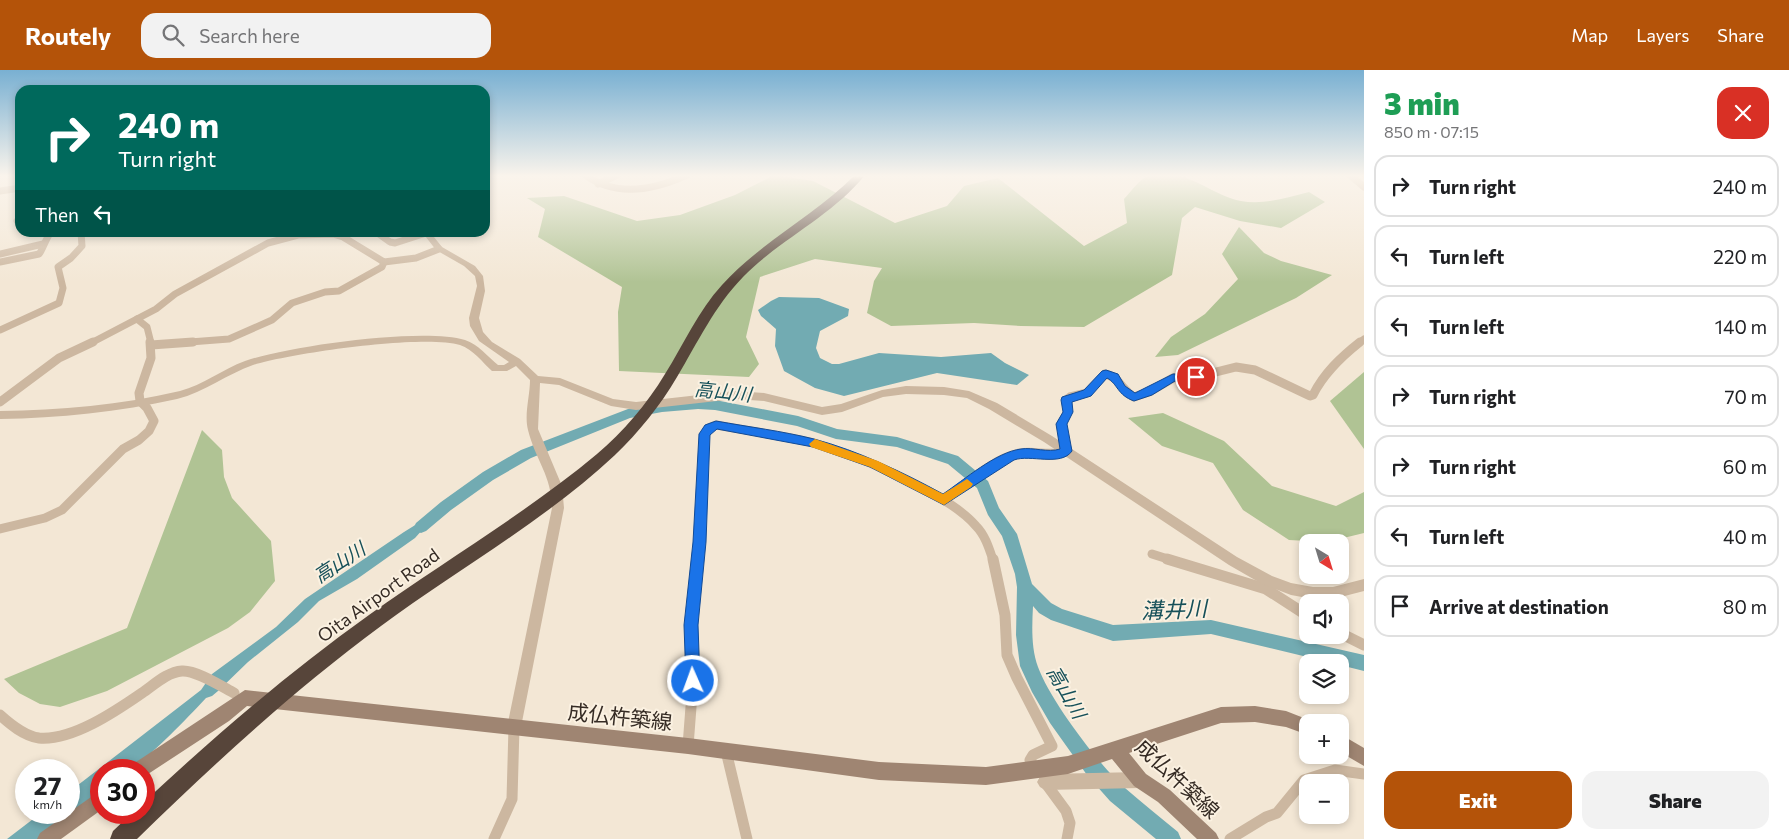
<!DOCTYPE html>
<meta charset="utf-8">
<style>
:root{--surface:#fff;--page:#f2f2f2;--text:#202124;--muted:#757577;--line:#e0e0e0;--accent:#b45309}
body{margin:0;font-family:Commissioner,"Noto Sans JP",sans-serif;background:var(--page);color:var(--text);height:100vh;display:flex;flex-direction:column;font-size:19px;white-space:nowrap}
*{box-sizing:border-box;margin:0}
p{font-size:16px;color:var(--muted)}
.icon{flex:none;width:28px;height:28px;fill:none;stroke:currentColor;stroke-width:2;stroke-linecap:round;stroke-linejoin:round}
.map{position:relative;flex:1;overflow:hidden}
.sheet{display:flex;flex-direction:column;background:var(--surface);width:425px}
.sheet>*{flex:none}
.top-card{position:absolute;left:15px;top:15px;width:475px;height:152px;border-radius:15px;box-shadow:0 2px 8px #0003;background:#00695c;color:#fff;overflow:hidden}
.needle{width:32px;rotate:142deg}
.tools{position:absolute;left:1299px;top:464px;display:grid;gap:10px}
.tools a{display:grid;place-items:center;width:50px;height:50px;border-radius:10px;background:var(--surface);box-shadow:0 2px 8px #0003;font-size:25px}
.speed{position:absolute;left:15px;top:689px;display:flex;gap:10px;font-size:25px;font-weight:700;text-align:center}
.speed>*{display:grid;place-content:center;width:65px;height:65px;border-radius:50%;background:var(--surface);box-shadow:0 2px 8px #0003;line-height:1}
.speed small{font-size:12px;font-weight:400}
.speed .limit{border:8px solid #d22;background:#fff;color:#111}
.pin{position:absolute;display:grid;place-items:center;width:42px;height:42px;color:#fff;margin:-21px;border:2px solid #fff;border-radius:50%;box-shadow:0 1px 5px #0007}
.me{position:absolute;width:55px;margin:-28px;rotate:358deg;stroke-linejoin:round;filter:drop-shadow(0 0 4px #0008)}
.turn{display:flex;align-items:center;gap:18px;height:105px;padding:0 20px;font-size:22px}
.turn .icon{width:65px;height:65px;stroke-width:2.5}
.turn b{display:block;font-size:35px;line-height:42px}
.then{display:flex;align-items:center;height:48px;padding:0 20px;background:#0003;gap:10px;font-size:19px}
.round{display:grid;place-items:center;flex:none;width:52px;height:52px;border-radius:15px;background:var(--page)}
.summary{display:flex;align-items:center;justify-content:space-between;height:85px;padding:0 20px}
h1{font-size:30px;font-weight:800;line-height:38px;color:#1e9e55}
.cta{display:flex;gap:10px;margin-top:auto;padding:10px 20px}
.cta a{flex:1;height:58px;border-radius:15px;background:var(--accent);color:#fff;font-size:20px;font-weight:800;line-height:58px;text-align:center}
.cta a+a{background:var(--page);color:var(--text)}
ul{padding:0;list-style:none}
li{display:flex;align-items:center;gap:15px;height:62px;margin:0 10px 8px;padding:0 10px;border:2px solid var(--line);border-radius:15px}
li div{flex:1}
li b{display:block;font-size:19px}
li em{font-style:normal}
header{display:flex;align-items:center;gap:30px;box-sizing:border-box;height:70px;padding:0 25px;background:var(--accent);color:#fff}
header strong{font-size:24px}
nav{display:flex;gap:28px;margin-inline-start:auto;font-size:18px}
.search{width:350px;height:45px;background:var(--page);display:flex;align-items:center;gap:12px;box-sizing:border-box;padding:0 18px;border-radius:15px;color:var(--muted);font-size:19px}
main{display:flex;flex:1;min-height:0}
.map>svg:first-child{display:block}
.green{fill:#b0c394}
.water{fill:#72abb2}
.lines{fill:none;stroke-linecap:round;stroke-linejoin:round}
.river{fill:#72abb2;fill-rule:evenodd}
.minor-far2{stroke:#ccb7a0;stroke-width:7}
.minor-far1{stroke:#ccb7a0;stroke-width:9}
.minor{stroke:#ccb7a0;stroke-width:11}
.tertiary{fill:#ccb7a0;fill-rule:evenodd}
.secondary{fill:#9f8572;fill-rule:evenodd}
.motorway{fill:#57453a;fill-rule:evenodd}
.route{fill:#1a73e8;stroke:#114b97}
.slow{fill:#f59e0b}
.labels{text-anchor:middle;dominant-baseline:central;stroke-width:4;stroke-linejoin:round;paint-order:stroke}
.street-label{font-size:18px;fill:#352b24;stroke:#fbf1e1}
.water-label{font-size:19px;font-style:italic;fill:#165059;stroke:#fbf1e1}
.near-street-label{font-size:21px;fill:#352b24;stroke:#fbf1e1}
.near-water-label{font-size:22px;font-style:italic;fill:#165059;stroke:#fbf1e1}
</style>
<header>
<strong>Routely</strong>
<div class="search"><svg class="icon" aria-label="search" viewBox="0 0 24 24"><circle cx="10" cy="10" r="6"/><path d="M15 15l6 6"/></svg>Search here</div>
<nav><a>Map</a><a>Layers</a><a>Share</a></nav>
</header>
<main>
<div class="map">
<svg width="1364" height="769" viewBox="0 0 1364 769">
<rect width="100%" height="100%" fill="#f3e7d5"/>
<g class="green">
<path d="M774,105l39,6 82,42 52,-17 17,-20 34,-8 86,68 43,-23 -3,-24c6,-6 14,-18 22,-22 33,-15 64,18 95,24 22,4 46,-3 68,-9l16,10 -44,26 -41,-7 -45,-14 -13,11 -10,57 -88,52 -63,-1 -47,-3 -83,3 -24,-13 7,-32 8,-13 -67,-9 -55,18 -14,60 13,27 -10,13 -130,-6 -1,-59 4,-25 -84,-50 7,-28 -18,-11 37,-2 73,25 43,-6 55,-20z"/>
<polygon points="1239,157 1264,183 1281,191 1332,205 1296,228 1178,285 1155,287 1171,267 1205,244 1238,209 1222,184"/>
<polygon points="1364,302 1364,379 1330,331"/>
<polygon points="1163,343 1224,371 1272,416 1336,436 1364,422 1364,463 1327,472 1289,470 1243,440 1213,393 1162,376 1128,348"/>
<polygon points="202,360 222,380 224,407 232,428 271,471 275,511 250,542 228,558 107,621 60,637 40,634 19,623 4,609 127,558"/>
</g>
<g class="water">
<polygon points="779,227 819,228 849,239 848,246 820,261 816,278 820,288 832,294 839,294 879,283 941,287 991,283 1005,293 1029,305 1017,315 937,303 844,326 815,318 784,301 775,276 776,259 761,246 758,240 771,231"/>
<path d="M441,439l-26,29 -58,41 -38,22 -21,21 -50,40 -30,29 -6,5 -6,2c-14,15 -60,64 -77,71 -7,3 -20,1 -28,1v20l-63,49h-31l34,-26 28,-1v-20l132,-102 11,-16 64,-47 29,-28 99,-67z"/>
</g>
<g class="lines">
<path class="river" d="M698,329l17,1 83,16 39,13 60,8 61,19 30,25 11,27 18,26 15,50 19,19 11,6 51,16 98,-5 153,35v16l-24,-6v-3h-12l-117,-28 -98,7 -62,-21 -12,-7 -6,-7c-1,20 -2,42 5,61 12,33 60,97 87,121 17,15 35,29 53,44l3,7h-25l-46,-38 -23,-26 -37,-52 -18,-31 -12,-26 -4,-31 1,-48 -2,-13 -13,-38 -14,-21 -11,-27 -29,-24 -51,-17 -61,-8 -39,-13 -82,-16 -17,-1 -36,3 -32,6 -99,40 -38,22 -42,30 -25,21 -5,2 -5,-2 -2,-4 2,-4 25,-21 42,-30 38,-22 107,-41 34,-7z"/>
<g class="minor-far2">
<path d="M585,105c32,23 69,15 102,0"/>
<polyline points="1350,105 1364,117"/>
<polyline points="598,114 617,105"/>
<polyline points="0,121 20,118"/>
<polyline points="17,151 20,150"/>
<polyline points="376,162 390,172 395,173 426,163"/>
<polyline points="0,184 43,174"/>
<path d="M0,192l39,-8c3,-3 7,-16 12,-22"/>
<polyline points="137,249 147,257 151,273"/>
<polyline points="0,260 59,233 63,218 58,197 71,188 82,176 81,162"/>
<polyline points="91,273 156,239 175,224 268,173 298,165 333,164 343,167 384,192 416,188 439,179"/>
<polyline points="177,273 229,269 272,250 292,233 325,222 339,221 382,197 384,192"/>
<polyline points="1359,273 1364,269"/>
</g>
<g class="minor-far1">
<polyline points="151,275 193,272"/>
<polyline points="0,332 59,288 93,272"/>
<path d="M944,430c23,-16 47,-41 76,-47 16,-3 30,4 46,-2l-5,-27 7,-12 -2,-12 4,-3 17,-4 18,-19c13,2 18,17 29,23l15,-5 24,-14 23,-1 40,-10 19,3 55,26 3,-1c11,-22 28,-38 47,-53"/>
<polyline points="0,459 45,448 62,440 123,379 139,370 149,361 154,351 147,338 140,331 139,323 151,288 150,272"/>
<polyline points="1152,484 1171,490"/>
<path d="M697,490l8,-126 4,-6 7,-3c33,6 66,10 98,18 42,12 134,50 162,83 9,9 13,22 17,34"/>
</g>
<g class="minor">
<polyline points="993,489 1005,545 1007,585 1017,608 1052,676 1033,685 1030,690 1036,701"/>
<polyline points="1167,489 1266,519 1308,546"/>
<polyline points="1340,563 1364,575"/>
<path d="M0,645c10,9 24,21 39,23 33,3 77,-27 103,-45 12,-8 25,-21 40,-22 14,-1 39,15 52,22"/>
<polyline points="688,676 693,611 691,555 697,489"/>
<polyline points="726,681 747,769"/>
<polyline points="1044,711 1066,741 1070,753 1067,769"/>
<polyline points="494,769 512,729 514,657"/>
<polyline points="1230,769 1266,747 1277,743 1304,710 1335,700 1364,704"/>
</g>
<g class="tertiary">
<path d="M422,162h8l12,15 33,19 8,10 2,15 -6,27 4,14 9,10 28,17 18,17 22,2 53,21 23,3 99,-11 29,2 58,14 19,-3 41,-14 24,-4 38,1 25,4 28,12 55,33 185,121 35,19 19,7 22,4h20l31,-8v12l-31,8h-20l-22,-4 -29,-11 -33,-19 -185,-123 -55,-33 -22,-11 -23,-3 -38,-1 -23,3 -41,15 -20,3 -58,-14 -29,-2 -99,11 -25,-4 -52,-21 -19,-2 -2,46 24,57 2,22 -43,219 -2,5 -5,2 -5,-2 -2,-5 45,-219c0,-32 -17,-49 -24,-78 -4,-16 2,-34 2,-50l-14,-14 -9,5h-15c-9,-8 -19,-22 -32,-26 -36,-11 -169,8 -207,20 -26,9 -48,27 -76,34 -58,13 -118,19 -177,20v-8c60,-1 121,-6 180,-20 23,-6 43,-22 65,-30 43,-15 178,-34 220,-21 13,4 23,17 33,25h6l5,-3 -30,-21 -9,-15 -1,-8 8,-32 -2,-10 -11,-10 -28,-16z"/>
<polygon points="1140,702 1145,705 1148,710 1145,715 1140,718 1045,720 1040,717 1037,712 1040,707 1045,704"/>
</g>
<g class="secondary">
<polygon points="245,620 688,668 879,692 986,697 1068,686 1221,637 1255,636 1286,641 1314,652 1308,652 1308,665 1286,657 1255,652 1221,653 1129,683 1146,704 1170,720 1216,763 1219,769 1197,769 1158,732 1134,716 1112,689 1068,704 986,715 879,710 688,684 247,636 229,651 145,706 144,700 130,700 133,694"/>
<polygon points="1340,664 1364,678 1364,696 1340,682"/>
<polygon points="101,720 101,740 61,769 37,769 40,763"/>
</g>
<path class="motorway" d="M855,105h10c-34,42 -85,64 -122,102 -29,30 -45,65 -66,100 -17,29 -38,55 -62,78 -68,64 -158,115 -234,171 -87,64 -167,138 -244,213h-27l3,-8 20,-19h11v-10c71,-66 145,-130 225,-187 75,-54 156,-101 228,-161 26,-22 50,-50 68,-80 19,-30 33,-63 57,-89 39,-43 92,-69 133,-110z"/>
</g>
<linearGradient id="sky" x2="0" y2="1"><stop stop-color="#79b0d2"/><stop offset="0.5" stop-color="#faf4ec"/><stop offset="1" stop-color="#faf4ec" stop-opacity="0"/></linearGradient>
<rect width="1364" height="212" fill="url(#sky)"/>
<path class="route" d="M1106,300l12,4 7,12 10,7 38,-19h23l5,3 -5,4h-21l-23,14 -18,6c-17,-6 -16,-17 -27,-23l-16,18 -19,6 1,10 -6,12 5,27c-11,16 -42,3 -58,9l-70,45 -74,-38 -57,-20 -96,-18 -7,6 -4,107 -8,83 2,56 -2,5 -5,2 -5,-2 -2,-5 -2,-56 9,-83 6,-108 6,-9 11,-4c33,6 66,10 98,18 45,12 88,33 129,55 21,-14 53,-42 78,-45 12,-2 27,4 39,0l-4,-25 7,-12 -2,-12 1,-3 22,-7 18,-19z"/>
<polygon class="slow" points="815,369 878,391 943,424 967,409 973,414 971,417 944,435 870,397 811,377 809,374"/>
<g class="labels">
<g class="street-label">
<text transform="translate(378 525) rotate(-36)">Oita Airport Road</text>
</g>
<g class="water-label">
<text transform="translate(723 321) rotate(6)">高山川</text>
<text transform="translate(339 492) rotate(-33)">高山川</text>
<text transform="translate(1067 622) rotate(60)">高山川</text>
</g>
<g class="near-street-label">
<text transform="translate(620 646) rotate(6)">成仏杵築線</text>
<text transform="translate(1178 708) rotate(43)">成仏杵築線</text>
</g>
<g class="near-water-label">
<text transform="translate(1174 539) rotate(-2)">溝井川</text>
</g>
</g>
</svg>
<div class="tools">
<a><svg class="needle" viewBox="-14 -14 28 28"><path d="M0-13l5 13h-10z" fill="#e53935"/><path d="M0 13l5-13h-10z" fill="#757577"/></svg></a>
<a><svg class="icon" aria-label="sound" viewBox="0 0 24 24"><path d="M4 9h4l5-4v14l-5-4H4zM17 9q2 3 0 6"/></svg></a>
<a><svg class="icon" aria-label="layers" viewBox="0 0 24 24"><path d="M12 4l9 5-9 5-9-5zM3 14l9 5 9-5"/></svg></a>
<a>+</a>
<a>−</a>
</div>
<div class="speed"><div>27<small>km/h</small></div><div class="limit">30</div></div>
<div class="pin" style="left:1196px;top:307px;background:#d93025"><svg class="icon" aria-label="arrive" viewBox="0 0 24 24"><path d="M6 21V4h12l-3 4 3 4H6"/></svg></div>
<svg class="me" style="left:693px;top:611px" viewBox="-20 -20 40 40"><circle r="17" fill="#1a73e8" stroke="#fff" stroke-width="3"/><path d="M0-11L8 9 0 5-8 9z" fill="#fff"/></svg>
<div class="top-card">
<div class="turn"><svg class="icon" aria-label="right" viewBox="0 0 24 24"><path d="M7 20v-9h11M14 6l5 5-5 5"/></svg><div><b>240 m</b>Turn right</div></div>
<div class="then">Then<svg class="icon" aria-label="left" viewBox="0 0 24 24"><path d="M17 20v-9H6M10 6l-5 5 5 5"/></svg></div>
</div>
</div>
<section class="sheet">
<div class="summary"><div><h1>3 min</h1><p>850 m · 07:15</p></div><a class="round" style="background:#d93025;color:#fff"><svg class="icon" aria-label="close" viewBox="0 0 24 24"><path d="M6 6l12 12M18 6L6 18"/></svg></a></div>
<ul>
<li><svg class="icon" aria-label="right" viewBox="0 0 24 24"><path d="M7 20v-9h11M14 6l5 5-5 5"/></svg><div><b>Turn right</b></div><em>240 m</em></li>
<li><svg class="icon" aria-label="left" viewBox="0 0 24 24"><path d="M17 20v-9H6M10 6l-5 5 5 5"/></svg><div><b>Turn left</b></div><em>220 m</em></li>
<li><svg class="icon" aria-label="left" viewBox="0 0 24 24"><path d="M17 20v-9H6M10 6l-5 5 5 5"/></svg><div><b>Turn left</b></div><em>140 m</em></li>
<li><svg class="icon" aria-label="right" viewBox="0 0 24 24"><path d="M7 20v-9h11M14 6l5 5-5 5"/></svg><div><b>Turn right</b></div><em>70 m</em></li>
<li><svg class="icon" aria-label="right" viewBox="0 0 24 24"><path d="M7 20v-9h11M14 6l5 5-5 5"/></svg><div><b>Turn right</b></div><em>60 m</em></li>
<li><svg class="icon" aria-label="left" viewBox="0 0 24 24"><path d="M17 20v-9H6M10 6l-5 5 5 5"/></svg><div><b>Turn left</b></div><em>40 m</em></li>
<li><svg class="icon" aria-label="arrive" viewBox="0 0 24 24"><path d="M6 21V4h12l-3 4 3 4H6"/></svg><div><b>Arrive at destination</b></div><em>80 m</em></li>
</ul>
<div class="cta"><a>Exit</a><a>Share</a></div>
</section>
</main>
